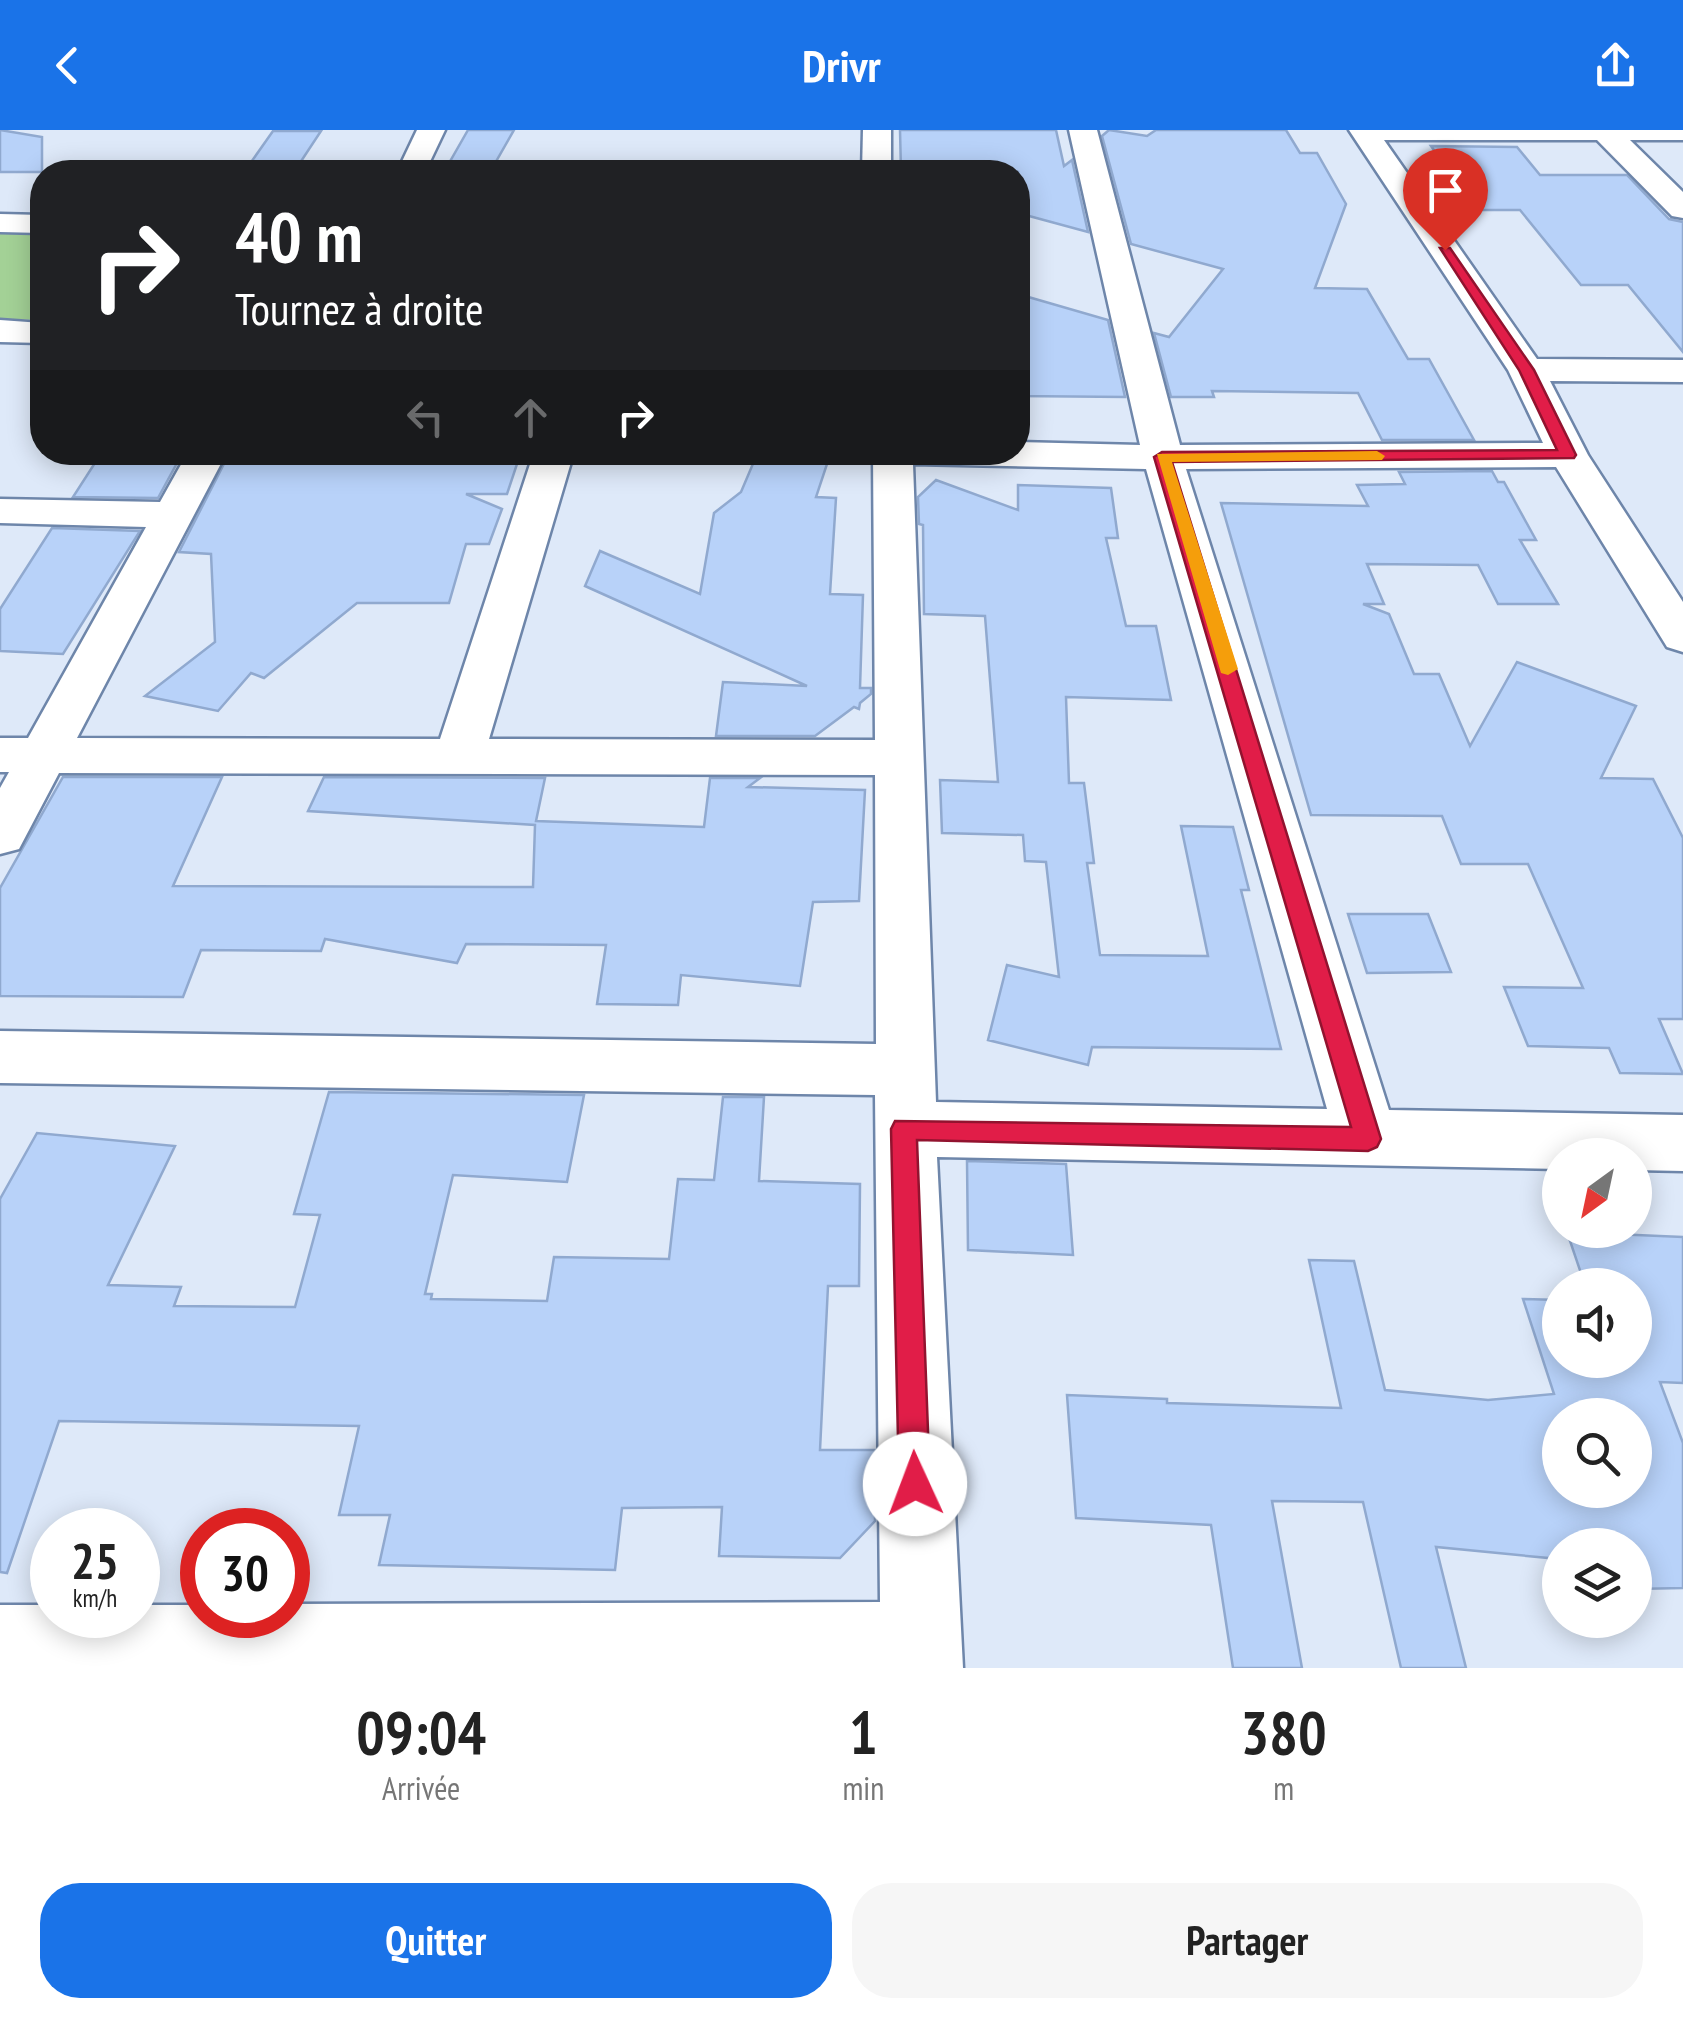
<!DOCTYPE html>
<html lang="fr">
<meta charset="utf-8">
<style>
:root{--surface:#fff;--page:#f6f6f6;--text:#222;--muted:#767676;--accent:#1a73e8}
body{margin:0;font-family:"PT Sans Narrow",sans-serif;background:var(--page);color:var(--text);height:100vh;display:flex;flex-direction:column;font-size:38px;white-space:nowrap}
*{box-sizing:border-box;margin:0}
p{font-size:32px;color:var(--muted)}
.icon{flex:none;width:55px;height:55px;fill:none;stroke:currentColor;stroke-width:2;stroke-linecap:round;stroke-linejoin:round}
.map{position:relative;height:1538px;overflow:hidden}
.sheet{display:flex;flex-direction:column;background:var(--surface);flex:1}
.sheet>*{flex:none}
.top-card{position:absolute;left:30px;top:30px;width:1000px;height:305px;border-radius:40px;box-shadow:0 5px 25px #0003;background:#202124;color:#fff;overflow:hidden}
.needle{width:65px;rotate:213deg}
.fabs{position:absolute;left:1542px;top:1008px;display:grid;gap:20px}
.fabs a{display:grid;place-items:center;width:110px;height:110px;border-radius:50%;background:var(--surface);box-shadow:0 5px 25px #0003;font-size:50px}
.speed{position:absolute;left:30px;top:1378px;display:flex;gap:20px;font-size:50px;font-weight:700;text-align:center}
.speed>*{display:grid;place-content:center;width:130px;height:130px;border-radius:50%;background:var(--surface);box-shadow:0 5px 25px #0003;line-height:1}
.speed small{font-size:25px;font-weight:400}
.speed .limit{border:15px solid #d22;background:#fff;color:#111}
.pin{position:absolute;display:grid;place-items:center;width:85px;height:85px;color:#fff;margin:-102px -42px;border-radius:50% 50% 50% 0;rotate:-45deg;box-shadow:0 0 10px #0007}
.pin .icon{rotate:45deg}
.me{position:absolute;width:110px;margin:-55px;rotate:358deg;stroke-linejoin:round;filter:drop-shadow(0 0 8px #0008)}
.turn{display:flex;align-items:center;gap:35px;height:210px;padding:0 40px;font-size:45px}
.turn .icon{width:130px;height:130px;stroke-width:2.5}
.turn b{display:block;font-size:70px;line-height:85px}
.lanes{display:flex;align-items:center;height:95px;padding:0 40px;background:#0003;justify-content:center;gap:50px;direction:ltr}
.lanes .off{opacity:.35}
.eta{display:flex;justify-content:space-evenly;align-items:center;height:170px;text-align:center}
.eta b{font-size:60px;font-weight:700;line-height:70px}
.button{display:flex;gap:20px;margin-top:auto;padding:20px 40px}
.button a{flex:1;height:115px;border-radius:40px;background:var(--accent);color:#fff;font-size:40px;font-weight:700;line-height:115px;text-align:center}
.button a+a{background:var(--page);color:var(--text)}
header{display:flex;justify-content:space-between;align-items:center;height:130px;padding:0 40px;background:var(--accent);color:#fff;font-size:45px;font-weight:700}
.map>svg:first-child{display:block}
.green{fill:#a3d196}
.building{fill:#b8d2f9;stroke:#90a9cf;stroke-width:2.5;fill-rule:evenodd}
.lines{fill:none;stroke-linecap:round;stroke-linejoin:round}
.minor-casing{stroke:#6e86aa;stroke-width:5}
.minor{fill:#fff;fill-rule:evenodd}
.route{fill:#e11d48;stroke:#92132f;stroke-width:2.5}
.slow{fill:#f59e0b}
</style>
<header><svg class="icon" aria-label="back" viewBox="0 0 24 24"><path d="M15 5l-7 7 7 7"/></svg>Drivr<svg class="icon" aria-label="share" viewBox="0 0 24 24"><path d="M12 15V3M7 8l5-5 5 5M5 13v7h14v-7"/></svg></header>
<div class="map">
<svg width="1683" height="1538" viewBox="0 0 1683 1538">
<rect width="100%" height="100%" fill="#dee9f9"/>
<polygon class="green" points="0,100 42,101 42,190 0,189"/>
<g class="building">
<polygon points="0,0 42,7 42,42 0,42"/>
<polygon points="468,0 514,0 490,42 444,42"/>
<polygon points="900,0 1056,0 1064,36 1072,30 1088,102 1018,83 1018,42 901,42"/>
<polygon points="1109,0 1147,6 1156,0 1286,0 1300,23 1317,23 1346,74 1315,158 1367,159 1408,229 1429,229 1474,310 1382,310 1358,263 1212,261 1214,267 1171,267 1154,203 1169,207 1223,139 1131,114 1102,6"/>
<polygon points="273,1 321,1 294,42 247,38"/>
<polygon points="1431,16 1517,17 1540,45 1627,45 1669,89 1683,92 1683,222 1628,155 1581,155 1520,80 1477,80"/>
<polygon points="1018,164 1108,190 1125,267 1018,266"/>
<polygon points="102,322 183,322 158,368 73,367"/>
<polygon points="230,322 521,322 507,364 466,364 502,379 489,414 466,414 449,473 357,473 264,548 251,543 218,581 145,566 215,512 211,424 179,422"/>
<polygon points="758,322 831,322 816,367 836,368 830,464 863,465 860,558 871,558 871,564 860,573 859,579 854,577 815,606 716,606 723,552 807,556 585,456 600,421 700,464 714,383 741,362"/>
<polygon points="1492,341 1498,352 1504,352 1536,410 1520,410 1558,474 1498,474 1478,435 1367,434 1384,474 1363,474 1389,484 1414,544 1439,544 1470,616 1517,532 1636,576 1601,648 1653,649 1683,708 1683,889 1659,889 1683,944 1620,943 1609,918 1528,916 1504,857 1583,858 1528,734 1461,734 1442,686 1311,685 1221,373 1368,376 1357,355 1405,354 1399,342"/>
<polygon points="936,350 1018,380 1018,355 1111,358 1118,408 1106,408 1126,496 1156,496 1171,570 1066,567 1069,653 1084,653 1094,733 1087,733 1100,825 1208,826 1181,696 1233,697 1249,760 1241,760 1281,919 1092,917 1088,935 988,910 1007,835 1059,847 1046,732 1025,731 1023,705 942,703 940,650 998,652 985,486 924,484 923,395 919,394 918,367"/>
<polygon points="52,398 140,401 63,524 0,521 0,479"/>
<polygon points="63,647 222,647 173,756 533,757 535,695 308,681 324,647 545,648 536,691 704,697 710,648 760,648 748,657 865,660 859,771 813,772 800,856 681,845 678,875 597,874 606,815 466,814 457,833 325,809 321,821 201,820 183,867 0,866 0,758"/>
<polygon points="1348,784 1428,784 1451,842 1367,843"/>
<polygon points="329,962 584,965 567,1052 453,1045 425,1164 432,1164 431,1169 547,1171 554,1127 669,1129 678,1049 714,1050 723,967 764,967 759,1051 860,1054 859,1156 828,1156 820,1320 875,1320 875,1391 840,1428 719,1426 722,1377 622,1378 615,1440 379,1435 390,1385 339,1385 359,1296 59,1291 7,1443 0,1442 0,1069 37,1003 175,1016 108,1155 181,1157 174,1176 295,1177 320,1085 294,1084"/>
<polygon points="967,1031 1066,1034 1073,1125 968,1120"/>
<path d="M1567,1102l116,5v146l-23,-1 23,61v145l-48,1v-44h-75v45l-12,-32 -112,-11 30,121h-65l-38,-166 -91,-1 30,167h-69l-22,-143 -135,-7 -9,-123 100,4v4l174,5 -32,-148 45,1 31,129 103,10 66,-6 -31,-95 37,1v60h75v-75h-50zM1560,1285h75v75h-75z"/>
</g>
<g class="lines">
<defs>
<g id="minor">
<polygon points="417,0 445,0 425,42 397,42"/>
<polygon points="863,0 891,0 891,42 862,42"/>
<path d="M1069,0h28l83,315 363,-2 -35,-73 -159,-240h334v10h-53l53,52v26l-11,-2 -75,-76h-213l153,219 146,1v22l-133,-1 38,74 95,147v50l-16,-5 -111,-180 -370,2 203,641 294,5v56l-48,-1v-15h-75v14l-623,-12 26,511h-963v-63h52v10h86v-10h64v10h86v-11l592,-2 -5,-507 -875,-12v-52l876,13 -1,-269 -816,-2 -40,76 -19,5v-66l9,-16h-9v-34h28l118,-211 -146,-4v-24l160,3 28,-50h39l-150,286 363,1 94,-287h40l-85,287 386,1 -2,-288h145v-10l122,3zM913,334l233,5 181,640 -391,-7z"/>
<polygon points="0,84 42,85 42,103 0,102"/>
<polygon points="0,190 42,193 42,213 0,212"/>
</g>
</defs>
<use href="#minor" class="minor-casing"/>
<use href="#minor" class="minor"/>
</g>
<polygon class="route" points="1440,118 1450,118 1534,240 1576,325 1574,328 1172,332 1381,1009 1377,1017 1368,1021 917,1010 930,1354 926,1365 915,1370 904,1365 899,1354 891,999 895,991 1351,997 1154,327 1162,322 1557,320 1519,240"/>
<polygon class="slow" points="1377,321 1385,326 1382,330 1172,332 1238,539 1228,545 1221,543 1157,324"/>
</svg>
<div class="fabs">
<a><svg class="needle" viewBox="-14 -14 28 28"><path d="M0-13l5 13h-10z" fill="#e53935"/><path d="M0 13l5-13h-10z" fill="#767676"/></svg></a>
<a><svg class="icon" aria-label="sound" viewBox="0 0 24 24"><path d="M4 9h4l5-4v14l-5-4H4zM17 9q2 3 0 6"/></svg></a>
<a><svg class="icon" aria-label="search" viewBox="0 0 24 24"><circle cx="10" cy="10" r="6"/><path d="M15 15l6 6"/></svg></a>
<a><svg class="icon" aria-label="layers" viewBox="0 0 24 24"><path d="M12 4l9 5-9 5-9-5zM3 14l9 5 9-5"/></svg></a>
</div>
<div class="speed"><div>25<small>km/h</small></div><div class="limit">30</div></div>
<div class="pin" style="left:1445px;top:120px;background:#d93025"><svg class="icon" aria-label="arrive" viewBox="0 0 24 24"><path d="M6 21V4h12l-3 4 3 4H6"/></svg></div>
<svg class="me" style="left:915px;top:1354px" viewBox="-20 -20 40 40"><circle r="19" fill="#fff"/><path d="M0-13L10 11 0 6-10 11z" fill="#e11d48"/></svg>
<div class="top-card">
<div class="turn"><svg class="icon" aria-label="right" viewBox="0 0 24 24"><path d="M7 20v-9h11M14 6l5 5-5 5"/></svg><div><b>40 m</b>Tournez à droite</div></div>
<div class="lanes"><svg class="icon off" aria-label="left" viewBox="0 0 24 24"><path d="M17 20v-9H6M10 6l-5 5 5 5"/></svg><svg class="icon off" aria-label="ahead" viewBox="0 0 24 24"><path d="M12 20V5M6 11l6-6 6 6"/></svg><svg class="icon" aria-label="right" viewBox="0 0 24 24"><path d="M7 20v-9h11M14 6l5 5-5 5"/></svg></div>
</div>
</div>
<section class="sheet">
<div class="eta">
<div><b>09:04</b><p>Arrivée</p></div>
<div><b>1</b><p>min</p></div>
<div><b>380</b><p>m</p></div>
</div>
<div class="button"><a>Quitter</a><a>Partager</a></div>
</section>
